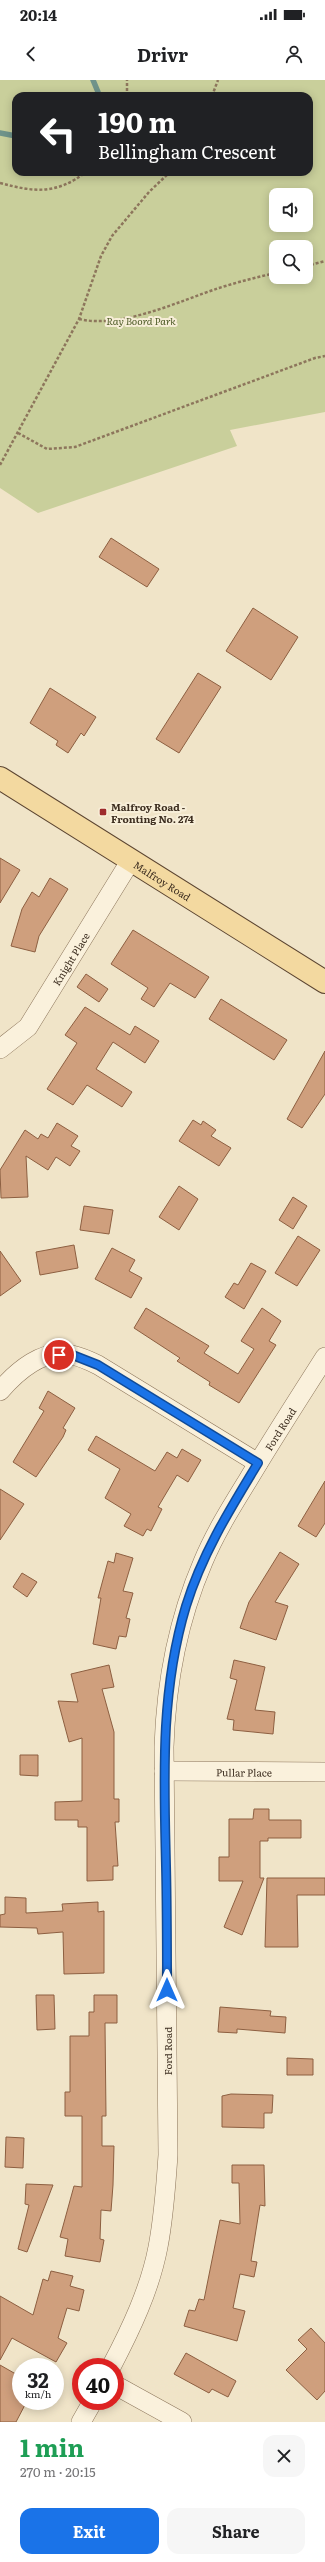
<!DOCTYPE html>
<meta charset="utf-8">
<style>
:root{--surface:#fff;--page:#f6f6f6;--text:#202124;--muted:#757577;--accent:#1a73e8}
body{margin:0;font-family:Literata,serif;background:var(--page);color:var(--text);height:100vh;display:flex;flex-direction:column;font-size:15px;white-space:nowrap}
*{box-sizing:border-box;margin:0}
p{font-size:13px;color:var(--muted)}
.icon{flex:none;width:22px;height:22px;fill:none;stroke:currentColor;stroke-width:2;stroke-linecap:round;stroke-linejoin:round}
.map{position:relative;height:2342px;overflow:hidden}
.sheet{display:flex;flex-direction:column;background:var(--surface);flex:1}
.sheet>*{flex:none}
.top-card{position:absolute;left:12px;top:12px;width:301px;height:84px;border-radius:12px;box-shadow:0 2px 10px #0003;background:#202124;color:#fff;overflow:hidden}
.tools{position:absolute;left:269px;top:108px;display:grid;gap:8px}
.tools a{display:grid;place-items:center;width:44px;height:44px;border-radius:8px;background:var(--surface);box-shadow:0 2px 10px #0003;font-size:20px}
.speed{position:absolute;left:12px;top:2278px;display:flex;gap:8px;font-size:20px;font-weight:700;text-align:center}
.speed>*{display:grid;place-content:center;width:52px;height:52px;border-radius:50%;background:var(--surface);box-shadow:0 2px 10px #0003;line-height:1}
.speed small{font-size:10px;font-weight:400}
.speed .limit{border:6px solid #d22;background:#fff;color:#111}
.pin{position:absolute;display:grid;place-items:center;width:34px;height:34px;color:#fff;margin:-17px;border:2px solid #fff;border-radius:50%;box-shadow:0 1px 4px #0007}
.me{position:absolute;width:44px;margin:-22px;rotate:0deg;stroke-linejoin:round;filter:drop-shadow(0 0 3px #0008)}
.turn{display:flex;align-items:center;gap:14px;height:84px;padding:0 20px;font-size:18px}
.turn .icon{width:52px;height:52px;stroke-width:2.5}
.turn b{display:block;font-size:28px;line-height:34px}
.round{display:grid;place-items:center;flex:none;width:42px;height:42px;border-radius:12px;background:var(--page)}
.head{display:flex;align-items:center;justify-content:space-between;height:68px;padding:0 20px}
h1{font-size:24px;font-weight:700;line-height:30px;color:#1e9e55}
.action{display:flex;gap:8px;margin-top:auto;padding:8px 20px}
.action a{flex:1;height:46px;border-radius:12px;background:var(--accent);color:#fff;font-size:16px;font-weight:700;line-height:46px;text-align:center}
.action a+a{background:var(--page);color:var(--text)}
.status{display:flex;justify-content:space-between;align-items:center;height:28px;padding:0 20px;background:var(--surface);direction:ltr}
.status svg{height:11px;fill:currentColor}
header{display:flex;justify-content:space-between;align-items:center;height:52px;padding:0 20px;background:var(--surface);font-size:18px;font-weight:700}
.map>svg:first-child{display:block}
.green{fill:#c9cf9b;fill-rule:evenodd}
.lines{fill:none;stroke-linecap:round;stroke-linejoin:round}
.stream{stroke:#6f938a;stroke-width:5.5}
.building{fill:#cf9f7d;stroke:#8d5f41}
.minor-casing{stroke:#8d765c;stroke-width:20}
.major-casing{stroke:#5b4430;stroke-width:24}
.path{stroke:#8d765c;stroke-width:2.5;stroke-dasharray:3 2;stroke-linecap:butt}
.minor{stroke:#faf1dc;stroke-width:19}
.major{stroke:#f3d9a0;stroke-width:22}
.route-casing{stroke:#114b97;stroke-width:10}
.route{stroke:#1a73e8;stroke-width:7}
.poi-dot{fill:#9e2a2b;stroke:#f7eed8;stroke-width:1.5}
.labels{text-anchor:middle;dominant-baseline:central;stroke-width:4;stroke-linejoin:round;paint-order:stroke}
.park-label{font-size:10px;font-style:italic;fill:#4d5a26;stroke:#f7eed8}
.poi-label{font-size:10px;font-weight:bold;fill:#3d2e20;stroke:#f7eed8;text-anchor:start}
.street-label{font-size:10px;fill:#3d2e20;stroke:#f7eed8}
</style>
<div class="status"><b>20:14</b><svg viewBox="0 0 49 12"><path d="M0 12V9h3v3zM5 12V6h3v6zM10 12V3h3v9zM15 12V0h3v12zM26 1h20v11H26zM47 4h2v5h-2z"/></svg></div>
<header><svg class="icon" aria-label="back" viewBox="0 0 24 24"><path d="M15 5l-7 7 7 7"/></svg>Drivr<svg class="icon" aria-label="person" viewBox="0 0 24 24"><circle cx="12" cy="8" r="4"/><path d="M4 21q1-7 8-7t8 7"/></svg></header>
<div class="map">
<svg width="325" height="2342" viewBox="0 0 325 2342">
<rect width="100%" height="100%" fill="#f0e4c8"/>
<path class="green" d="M0,0h325v332l-95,18 7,16 -199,67 -38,-25zM16,16h293v76h-293zM276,115h30v30h-30zM276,167h30v30h-30z"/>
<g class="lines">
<g class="stream">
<polyline points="93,0 98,12 96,16"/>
<polyline points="0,53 16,56"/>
</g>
</g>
<g class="building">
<polygon points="111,458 159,489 147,507 99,477"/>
<polygon points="253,528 298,557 271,600 226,571"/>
<polygon points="198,593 221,607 179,673 156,659"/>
<polygon points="50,608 96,637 84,656 81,653 68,673 56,665 58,661 30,643"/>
<polygon points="0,778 20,790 0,823"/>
<polygon points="50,798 68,809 39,856 35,872 11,866 22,829 32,812 39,817"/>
<polygon points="133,850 209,897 195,918 170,903 154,927 141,919 148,908 111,884"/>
<polygon points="86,894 108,909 99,922 77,907"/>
<polygon points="221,919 287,960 274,980 209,939"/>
<polygon points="85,927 130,955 135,946 159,961 145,983 113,962 96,989 132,1012 122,1027 87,1005 73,1025 47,1009 77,963 65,955"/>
<polygon points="325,971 325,1014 302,1048 287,1039"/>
<polygon points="193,1040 201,1045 203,1041 216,1050 211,1056 231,1068 219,1086 179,1061"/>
<polygon points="57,1043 78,1056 71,1066 80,1071 70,1086 56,1077 48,1090 26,1076 28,1117 1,1118 0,1090 25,1050 38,1059 41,1054 48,1058"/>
<polygon points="179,1106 198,1119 179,1150 159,1137"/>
<polygon points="293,1117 307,1126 293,1149 279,1140"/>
<polygon points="84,1126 113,1130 109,1154 80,1150"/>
<polygon points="298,1156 320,1170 297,1206 275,1193"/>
<polygon points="74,1165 78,1188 40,1195 36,1172"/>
<polygon points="112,1168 135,1180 129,1191 142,1198 131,1218 95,1199"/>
<polygon points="0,1171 21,1201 0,1216"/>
<polygon points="251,1183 266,1191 244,1229 225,1217 234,1203 238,1205"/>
<polygon points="146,1228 209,1266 204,1273 238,1294 254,1269 241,1261 262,1228 281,1241 269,1261 276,1265 239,1323 209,1305 210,1302 177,1281 180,1278 134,1248"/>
<polygon points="48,1311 75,1328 63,1348 66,1350 63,1357 36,1397 13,1382 44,1331 39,1328"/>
<polygon points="96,1356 155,1391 167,1372 177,1378 182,1369 201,1380 188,1402 177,1395 158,1427 162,1429 151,1451 147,1449 143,1456 124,1446 131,1434 105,1418 120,1389 88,1370"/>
<polygon points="325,1401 325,1443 316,1457 298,1446"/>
<polygon points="0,1409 24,1424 0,1460"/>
<polygon points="280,1472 299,1484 275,1522 288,1526 276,1560 240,1548 249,1522"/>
<polygon points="116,1473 133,1478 123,1511 133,1513 126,1538 130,1539 126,1557 119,1556 116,1569 93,1564 101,1518 98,1518 108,1481 114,1483"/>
<polygon points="22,1493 37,1502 27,1517 13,1507"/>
<polygon points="234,1580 265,1587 255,1630 275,1632 273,1654 233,1650 234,1640 227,1639 237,1600 230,1598"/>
<polygon points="109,1585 114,1607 102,1609 114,1652 114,1719 119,1719 119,1742 115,1742 118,1786 113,1786 113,1800 87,1801 87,1747 78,1747 78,1740 55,1740 55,1722 82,1721 82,1658 69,1662 58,1621 78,1622 71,1594"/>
<polygon points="20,1675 38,1675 38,1696 20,1695"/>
<polygon points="254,1729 269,1729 269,1740 301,1740 301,1758 268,1758 268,1761 260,1761 260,1798 264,1798 242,1855 224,1847 243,1801 219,1801 219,1777 229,1777 229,1739 253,1739"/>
<polygon points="267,1798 325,1798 325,1815 297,1815 298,1867 265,1867"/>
<polygon points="5,1817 26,1818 26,1833 63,1831 62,1824 98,1822 98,1832 104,1831 104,1893 64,1894 63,1852 38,1854 37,1848 0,1847 0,1835 5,1834"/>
<polygon points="36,1915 54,1915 55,1949 37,1950"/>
<polygon points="94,1915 117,1915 117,1943 105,1943 106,2036 102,2036 102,2066 114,2066 113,2105 111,2131 101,2130 100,2159 104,2160 100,2182 65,2176 68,2159 60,2157 74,2106 82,2107 82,2036 65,2036 65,2012 70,2012 70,1956 89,1956 89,1932 94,1932"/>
<polygon points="220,1927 271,1931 270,1936 286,1937 285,1953 237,1949 237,1953 218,1952"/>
<polygon points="287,1978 313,1979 313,1995 287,1995"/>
<polygon points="231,2014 273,2015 272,2033 264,2033 264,2048 222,2047 222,2016"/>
<polygon points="6,2057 24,2058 23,2088 5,2087"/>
<polygon points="232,2085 264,2085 265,2126 260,2125 251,2181 257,2182 254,2197 240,2194 233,2228 245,2231 237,2261 184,2246 189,2230 195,2231 199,2219 204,2220 220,2140 240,2144 239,2103 232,2103"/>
<polygon points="26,2104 53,2105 27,2172 18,2169 29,2125 25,2124"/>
<polygon points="51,2191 73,2196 70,2206 84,2210 79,2231 67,2228 58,2258 67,2263 56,2282 12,2258 0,2280 0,2216 33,2235 43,2199 48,2201"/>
<polygon points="311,2248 325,2263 325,2311 317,2320 286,2290 307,2269 298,2260"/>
<polygon points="186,2273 236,2301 228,2317 212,2309 209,2313 174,2294"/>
<polygon points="0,2285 21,2297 21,2321 27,2321 16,2342 0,2342"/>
</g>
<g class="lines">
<defs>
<g id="minor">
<path id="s1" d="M0,969l28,-22 103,-167"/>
<path d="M0,1311c16,-19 44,-44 72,-36 9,2 18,6 26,10l160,98"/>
<path id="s2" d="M164,1691l161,1"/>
<path id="s3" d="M111,2287c20,-38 39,-78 47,-120 6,-31 8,-62 10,-92l-4,-408c2,-64 14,-127 39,-185 12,-29 29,-56 45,-82 25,-42 51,-82 77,-123"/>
<polyline points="115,2305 182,2342"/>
<polyline points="81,2342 93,2321"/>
</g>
<g id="major">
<path id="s4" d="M0,698l325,204"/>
</g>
</defs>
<use href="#minor" class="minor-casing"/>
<use href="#major" class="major-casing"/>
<g class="path">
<polyline points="127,16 127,0"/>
<polyline points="212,16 218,0"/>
<path d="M0,103c34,9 56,12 86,-11"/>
<polyline points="306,186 325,181"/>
<path d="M79,239c43,10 100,-18 140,-31 19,-6 38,-11 57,-15"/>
<polyline points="18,353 47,369 75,367 315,278 325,276"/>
<polyline points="0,385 79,239 101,176 112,156 149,112 170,92"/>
</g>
<use href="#minor" class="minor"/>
<use href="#major" class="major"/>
</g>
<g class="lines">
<defs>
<path id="route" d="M59,1275l11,-1 28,11 160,98c-28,46 -56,91 -72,143 -26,86 -22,172 -20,260 1,42 1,83 1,124"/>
</defs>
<use href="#route" class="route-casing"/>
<use href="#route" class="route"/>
</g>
<rect class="poi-dot" x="99" y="728" width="8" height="8" rx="2"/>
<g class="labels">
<g class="park-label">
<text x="141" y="240">Ray Boord Park</text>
</g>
<g class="poi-label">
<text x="111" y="726">Malfroy Road -<tspan x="111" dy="12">Fronting No. 274</tspan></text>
</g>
<g class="street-label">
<text stroke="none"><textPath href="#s4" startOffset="192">Malfroy Road</textPath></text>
<text stroke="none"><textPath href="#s1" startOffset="116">Knight Place</textPath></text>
<text stroke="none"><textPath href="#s3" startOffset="974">Ford Road</textPath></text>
<text stroke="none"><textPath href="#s2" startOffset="80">Pullar Place</textPath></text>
<text transform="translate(167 1971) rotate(-90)">Ford Road</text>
</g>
</g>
</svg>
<div class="tools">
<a><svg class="icon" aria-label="sound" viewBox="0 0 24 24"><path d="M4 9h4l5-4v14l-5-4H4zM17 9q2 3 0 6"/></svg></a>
<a><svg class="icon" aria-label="search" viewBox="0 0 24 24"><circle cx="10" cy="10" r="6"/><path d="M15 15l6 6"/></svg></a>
</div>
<div class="speed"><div>32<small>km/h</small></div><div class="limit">40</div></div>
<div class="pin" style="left:59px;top:1275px;background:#d93025"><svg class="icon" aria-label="arrive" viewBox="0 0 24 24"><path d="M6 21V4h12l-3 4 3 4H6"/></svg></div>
<svg class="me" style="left:167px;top:1910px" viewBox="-20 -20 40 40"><path d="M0-17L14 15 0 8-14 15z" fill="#1a73e8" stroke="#fff" stroke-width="4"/></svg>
<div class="top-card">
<div class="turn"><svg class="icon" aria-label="left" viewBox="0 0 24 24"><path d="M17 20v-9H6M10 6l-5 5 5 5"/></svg><div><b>190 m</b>Bellingham Crescent</div></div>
</div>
</div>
<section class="sheet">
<div class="head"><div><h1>1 min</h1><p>270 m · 20:15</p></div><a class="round"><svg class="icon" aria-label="close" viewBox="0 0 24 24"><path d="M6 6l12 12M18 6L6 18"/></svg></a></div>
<div class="action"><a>Exit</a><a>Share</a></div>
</section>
